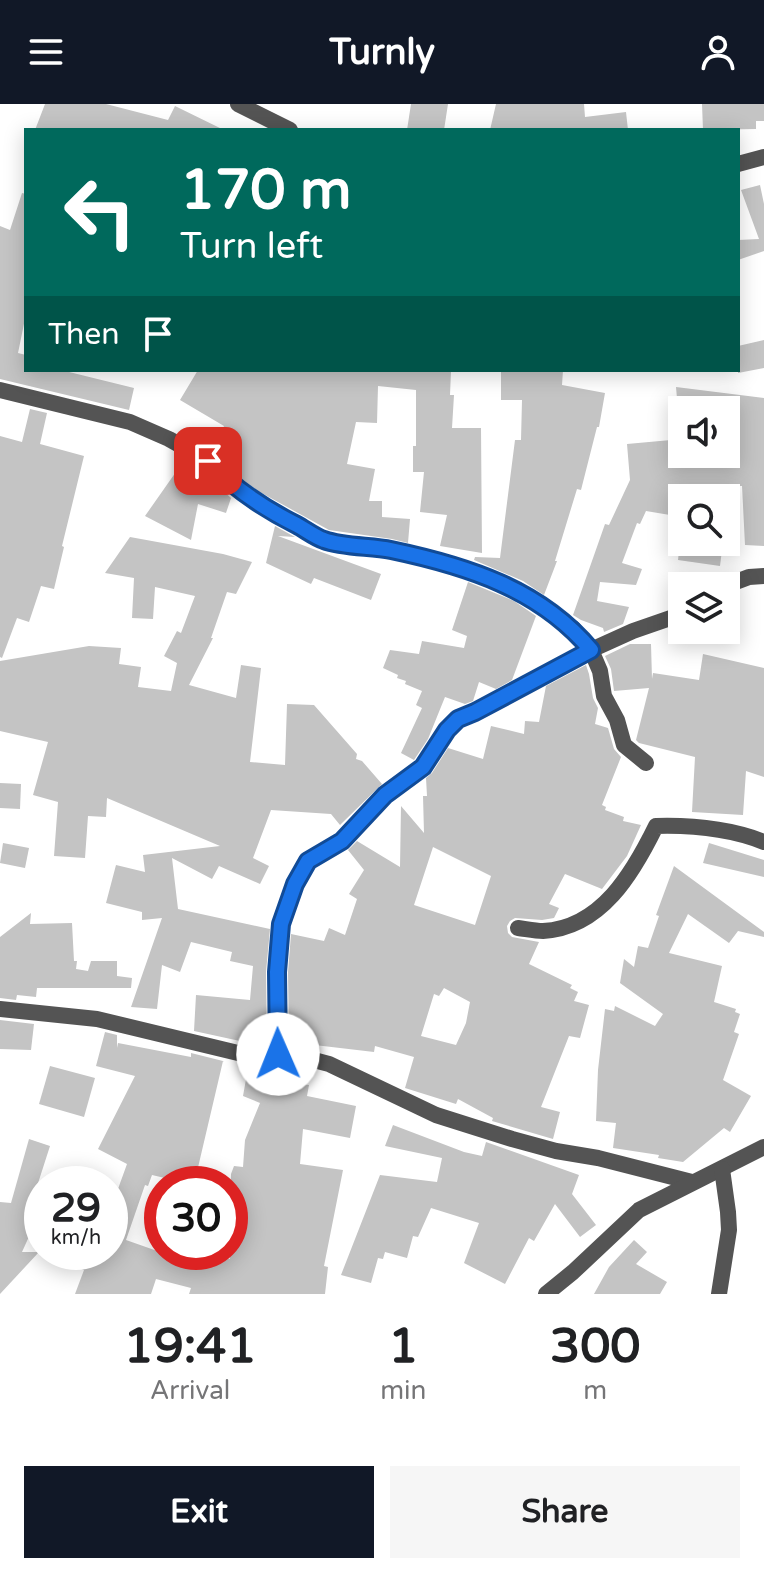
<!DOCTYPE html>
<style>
:root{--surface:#fff;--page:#f6f6f6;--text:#202124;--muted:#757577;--accent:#111827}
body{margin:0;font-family:"Varela Round",sans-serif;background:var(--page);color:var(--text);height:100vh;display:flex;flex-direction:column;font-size:30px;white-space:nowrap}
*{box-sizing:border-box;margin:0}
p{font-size:26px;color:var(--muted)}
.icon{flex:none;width:44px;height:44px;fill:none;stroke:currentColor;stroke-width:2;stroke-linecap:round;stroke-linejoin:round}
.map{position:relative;height:1190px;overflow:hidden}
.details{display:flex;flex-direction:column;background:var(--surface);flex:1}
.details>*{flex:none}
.top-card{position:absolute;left:24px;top:24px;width:716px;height:244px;border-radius:0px;box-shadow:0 4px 20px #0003;background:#00695c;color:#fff;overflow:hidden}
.fabs{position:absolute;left:668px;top:292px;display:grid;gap:16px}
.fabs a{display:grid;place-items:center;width:72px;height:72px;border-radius:0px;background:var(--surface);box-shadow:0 4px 20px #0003;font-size:40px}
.speed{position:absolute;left:24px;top:1062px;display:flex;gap:16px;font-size:40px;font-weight:700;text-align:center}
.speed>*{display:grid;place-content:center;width:104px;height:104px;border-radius:50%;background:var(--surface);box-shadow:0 4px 20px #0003;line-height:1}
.speed small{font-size:20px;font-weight:400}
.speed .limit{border:12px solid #d22;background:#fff;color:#111}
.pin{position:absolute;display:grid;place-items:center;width:68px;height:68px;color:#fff;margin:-34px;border-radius:16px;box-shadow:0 4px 12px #0006}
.me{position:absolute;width:88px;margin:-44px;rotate:359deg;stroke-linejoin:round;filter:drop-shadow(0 0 6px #0008)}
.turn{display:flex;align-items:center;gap:28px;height:168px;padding:0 24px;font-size:36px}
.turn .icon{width:104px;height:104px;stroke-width:2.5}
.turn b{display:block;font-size:56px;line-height:68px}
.then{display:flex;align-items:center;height:76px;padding:0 24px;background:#0003;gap:16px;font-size:30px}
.eta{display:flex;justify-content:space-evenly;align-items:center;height:136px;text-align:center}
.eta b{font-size:48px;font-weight:700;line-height:56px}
.button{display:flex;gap:16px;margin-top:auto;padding:16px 24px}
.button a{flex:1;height:92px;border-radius:0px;background:var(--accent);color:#fff;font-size:32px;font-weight:700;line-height:92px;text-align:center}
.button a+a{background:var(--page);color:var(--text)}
header{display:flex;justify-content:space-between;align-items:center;height:104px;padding:0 24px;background:var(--accent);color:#fff;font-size:36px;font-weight:700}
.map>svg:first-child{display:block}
.building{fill:#c4c4c4;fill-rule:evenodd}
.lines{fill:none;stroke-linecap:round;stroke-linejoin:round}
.street{stroke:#545454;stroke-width:16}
.route-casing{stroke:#114b97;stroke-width:20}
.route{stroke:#1a73e8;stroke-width:14}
</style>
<header><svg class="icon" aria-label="menu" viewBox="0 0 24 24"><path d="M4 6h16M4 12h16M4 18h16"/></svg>Turnly<svg class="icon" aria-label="person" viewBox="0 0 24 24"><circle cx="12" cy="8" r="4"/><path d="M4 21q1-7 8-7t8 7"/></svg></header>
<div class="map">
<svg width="764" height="1190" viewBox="0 0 764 1190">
<rect width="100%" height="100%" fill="#fff"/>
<g class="building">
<polygon points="45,0 106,0 168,16 175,2 224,26 35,26"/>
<polygon points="411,0 448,0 444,26 407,26"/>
<polygon points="496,0 584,0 585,13 626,8 628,26 490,26"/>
<polygon points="702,0 764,0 764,17 756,17 756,25 703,26"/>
<polygon points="760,81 764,100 764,147 738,156 738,136 759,135 741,86"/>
<polygon points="22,89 26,90 26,210 18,249 26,251 26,266 61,266 134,284 129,306 0,275 0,122 10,126"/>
<polygon points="764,236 764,264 738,269 738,242"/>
<polygon points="198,266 451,267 450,291 454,291 452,324 481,324 482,449 440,442 447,411 420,408 424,368 413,368 413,342 416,342 416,286 378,282 377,319 356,318 347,360 375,365 369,397 382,397 382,413 410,415 408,439 392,435 329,426 258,387 234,369 213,347 224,322 180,296"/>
<polygon points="501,266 563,266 562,281 605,289 599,323 597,323 581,386 577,385 555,457 557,457 544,491 523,477 474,456 475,453 500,454 515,336 521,336 522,296 501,296"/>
<polygon points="676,283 764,294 764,442 745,441 742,382 732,382 730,394 682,394 682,413 646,407 640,420 637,419 622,459 642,465 636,481 600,478 597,497 629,503 623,520 604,528 603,524 581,516 573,511 605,420 609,421 630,376 627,340 682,335 682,350 726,350 726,306 678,306"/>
<polygon points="30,305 47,309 40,340 84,352 62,442 64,443 54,485 41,482 29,518 17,514 2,554 0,553 0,332 22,338"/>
<polygon points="178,365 192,375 199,365 231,394 226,409 198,400 191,436 145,412"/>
<polygon points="275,422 295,433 278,432 381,470 371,496 314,474 311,480 266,459"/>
<polygon points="130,433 223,450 252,458 236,490 227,488 211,534 213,534 189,581 236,594 241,561 261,564 250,658 285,661 287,600 314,601 357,650 356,655 362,657 382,680 340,721 331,710 271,706 253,754 269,762 260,780 219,762 212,775 172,754 178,805 270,825 266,868 267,935 264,935 263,942 194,927 196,891 250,896 253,862 230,857 232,848 191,838 180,868 162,861 157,905 131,903 162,814 142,816 142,808 106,799 116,761 145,768 143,751 220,742 107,694 106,713 88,712 85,754 54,752 58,698 33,691 48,638 0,627 0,557 89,542 121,544 119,560 141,563 138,583 171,587 177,559 164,552 177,527 181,529 195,492 155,483 153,515 132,514 134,474 105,469"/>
<polygon points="680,438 723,438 720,462 678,456"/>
<polygon points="468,478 514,497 536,512 512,576 496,585 479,578 473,597 465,600 445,593 428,635 414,656 401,649 422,604 416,601 422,587 405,580 406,577 397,574 398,571 383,564 390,546 419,550 422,537 464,544 467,532 452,526"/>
<polygon points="630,540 651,540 652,575 653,569 699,576 703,550 764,564 764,673 746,667 743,711 692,708 695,653 639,639 636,636 649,584 614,587 611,565 605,552"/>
<path d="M586,561l3,9 4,24 5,10 -3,16 13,4 6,21 7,8 -19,48 4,2 -1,3 19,7 -1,4 18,4 -14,31 -25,33 -37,-15 -16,30 10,4 -5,10 -12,2 -27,-2 -5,3 -3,5 1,7 4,4 27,5 -10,22 43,21 -2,3 8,4 -4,9 15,4 -9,33 -11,-2 -28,71 19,5 -7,27 -61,-18 1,-3 -35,-19 -2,5 -51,-16 9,-31 -39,-11 -1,6 -85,-10 -1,-70 3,-38 33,7 5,-13 16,7 12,-36 -8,-5 15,-24 -16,-20 9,-9 43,26 1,-61 23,27 -1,-37h4l-1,-18 6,-5 16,-25 35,11 8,-33 33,8 1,-13 14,1 7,-36zM433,743l58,29 -16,49 -61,-20zM444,884l26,14 -4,21 -10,22 -35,-9 13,-42 5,2z"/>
<polygon points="0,679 21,680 20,705 0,704"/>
<polygon points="3,739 29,744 25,764 0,759"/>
<polygon points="709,739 764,756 764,773 703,759"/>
<polygon points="674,762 764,828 764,833 738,827 729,839 688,810 669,849 722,862 714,898 736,905 735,908 740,910 734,928 739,930 723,976 751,992 730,1028 724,1024 683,1058 658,1054 659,1051 613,1044 616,1019 596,1017 598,966 605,905 614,907 615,902 655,922 663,910 620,879 624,855 634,863 638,842 648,844 659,812 656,811"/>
<polygon points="31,809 30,820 72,819 74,857 77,857 76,865 88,867 91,857 117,857 117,872 132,874 131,884 37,884 36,893 17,891 16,896 0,894 0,833"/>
<polygon points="0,916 34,920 31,946 0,945"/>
<polygon points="105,928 117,931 117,944 118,939 191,953 191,949 235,960 223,957 196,1072 184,1070 182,1078 152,1071 148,1082 145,1081 126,1136 197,1161 201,1148 230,1155 230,1125 236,1105 230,1103 231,1070 234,1062 243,1063 245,1036 260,999 243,992 248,964 284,978 309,981 307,992 356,1002 350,1034 303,1025 300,1060 343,1066 324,1162 328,1163 325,1190 189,1190 191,1184 156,1175 151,1190 75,1190 84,1166 40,1149 110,1148 110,1095 114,1096 127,1060 98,1045 135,972 96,962"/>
<polygon points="50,962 95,974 84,1013 39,1000"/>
<polygon points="393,1021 464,1048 482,1052 486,1038 579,1071 572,1090 596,1121 580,1133 555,1100 534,1137 529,1134 505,1180 464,1159 479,1119 431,1104 418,1133 413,1132 407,1154 385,1148 383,1155 378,1154 371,1179 341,1171 380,1071 437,1078 442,1054 385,1042"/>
<polygon points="29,1035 50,1042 31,1101 41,1106 22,1148 39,1148 0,1190 0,1098 11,1099"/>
<polygon points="634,1136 647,1148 636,1160 667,1178 660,1190 594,1190 609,1163"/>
</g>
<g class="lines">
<g class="street">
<polyline points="238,0 290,26"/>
<polyline points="738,60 764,53"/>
<polyline points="0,286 130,318 169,335 208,357 227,377 252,396 325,437 391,446 456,463 478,469 519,487 573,524 591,546 600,567 604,592 617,616 624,641 646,659"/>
<polyline points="725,482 749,473 764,472"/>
<path d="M518,824c8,1 17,3 25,3 58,-3 90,-58 113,-105 36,-1 75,3 108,16"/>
<polyline points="0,905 97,915 238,949 271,954 278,950 310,955 329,960 436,1011 512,1035 556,1047 598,1054 692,1078"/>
<polyline points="278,950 277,868 281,820 295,780 308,757 342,737 385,691 423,663 447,626 458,615 475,608 591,546 633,527 682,510"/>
<polyline points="546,1190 573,1168 639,1106 764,1043"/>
<polyline points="719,1190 729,1126 728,1108 722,1065"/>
</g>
</g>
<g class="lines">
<defs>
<path id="route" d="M208,357c26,28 55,47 89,64 9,5 18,12 27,15 19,7 47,6 67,10 76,16 149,39 200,100l-116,62 -17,7 -11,11 -24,37 -38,28 -43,46 -34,20 -13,23 -14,40 -4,48 1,82"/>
</defs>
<use href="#route" class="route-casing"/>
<use href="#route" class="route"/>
</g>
</svg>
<div class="fabs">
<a><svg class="icon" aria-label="sound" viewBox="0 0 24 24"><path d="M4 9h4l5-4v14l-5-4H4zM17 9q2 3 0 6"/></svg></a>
<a><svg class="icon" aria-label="search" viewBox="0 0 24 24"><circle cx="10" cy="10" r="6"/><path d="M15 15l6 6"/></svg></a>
<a><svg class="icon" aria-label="layers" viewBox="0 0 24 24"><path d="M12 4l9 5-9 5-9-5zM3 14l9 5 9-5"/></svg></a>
</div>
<div class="speed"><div>29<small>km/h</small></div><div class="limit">30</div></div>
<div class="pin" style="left:208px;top:357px;background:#d93025"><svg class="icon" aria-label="arrive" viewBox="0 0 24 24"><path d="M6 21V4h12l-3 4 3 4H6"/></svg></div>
<svg class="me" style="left:278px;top:950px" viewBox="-20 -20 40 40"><circle r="19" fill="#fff"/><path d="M0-13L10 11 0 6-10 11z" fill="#1a73e8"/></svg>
<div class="top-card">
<div class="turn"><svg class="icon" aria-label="left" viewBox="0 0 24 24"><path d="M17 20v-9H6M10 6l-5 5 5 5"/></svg><div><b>170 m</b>Turn left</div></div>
<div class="then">Then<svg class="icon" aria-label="arrive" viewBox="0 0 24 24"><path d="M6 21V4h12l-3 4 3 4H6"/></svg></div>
</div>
</div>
<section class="details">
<div class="eta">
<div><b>19:41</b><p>Arrival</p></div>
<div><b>1</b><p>min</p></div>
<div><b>300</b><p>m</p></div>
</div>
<div class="button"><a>Exit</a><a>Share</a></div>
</section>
